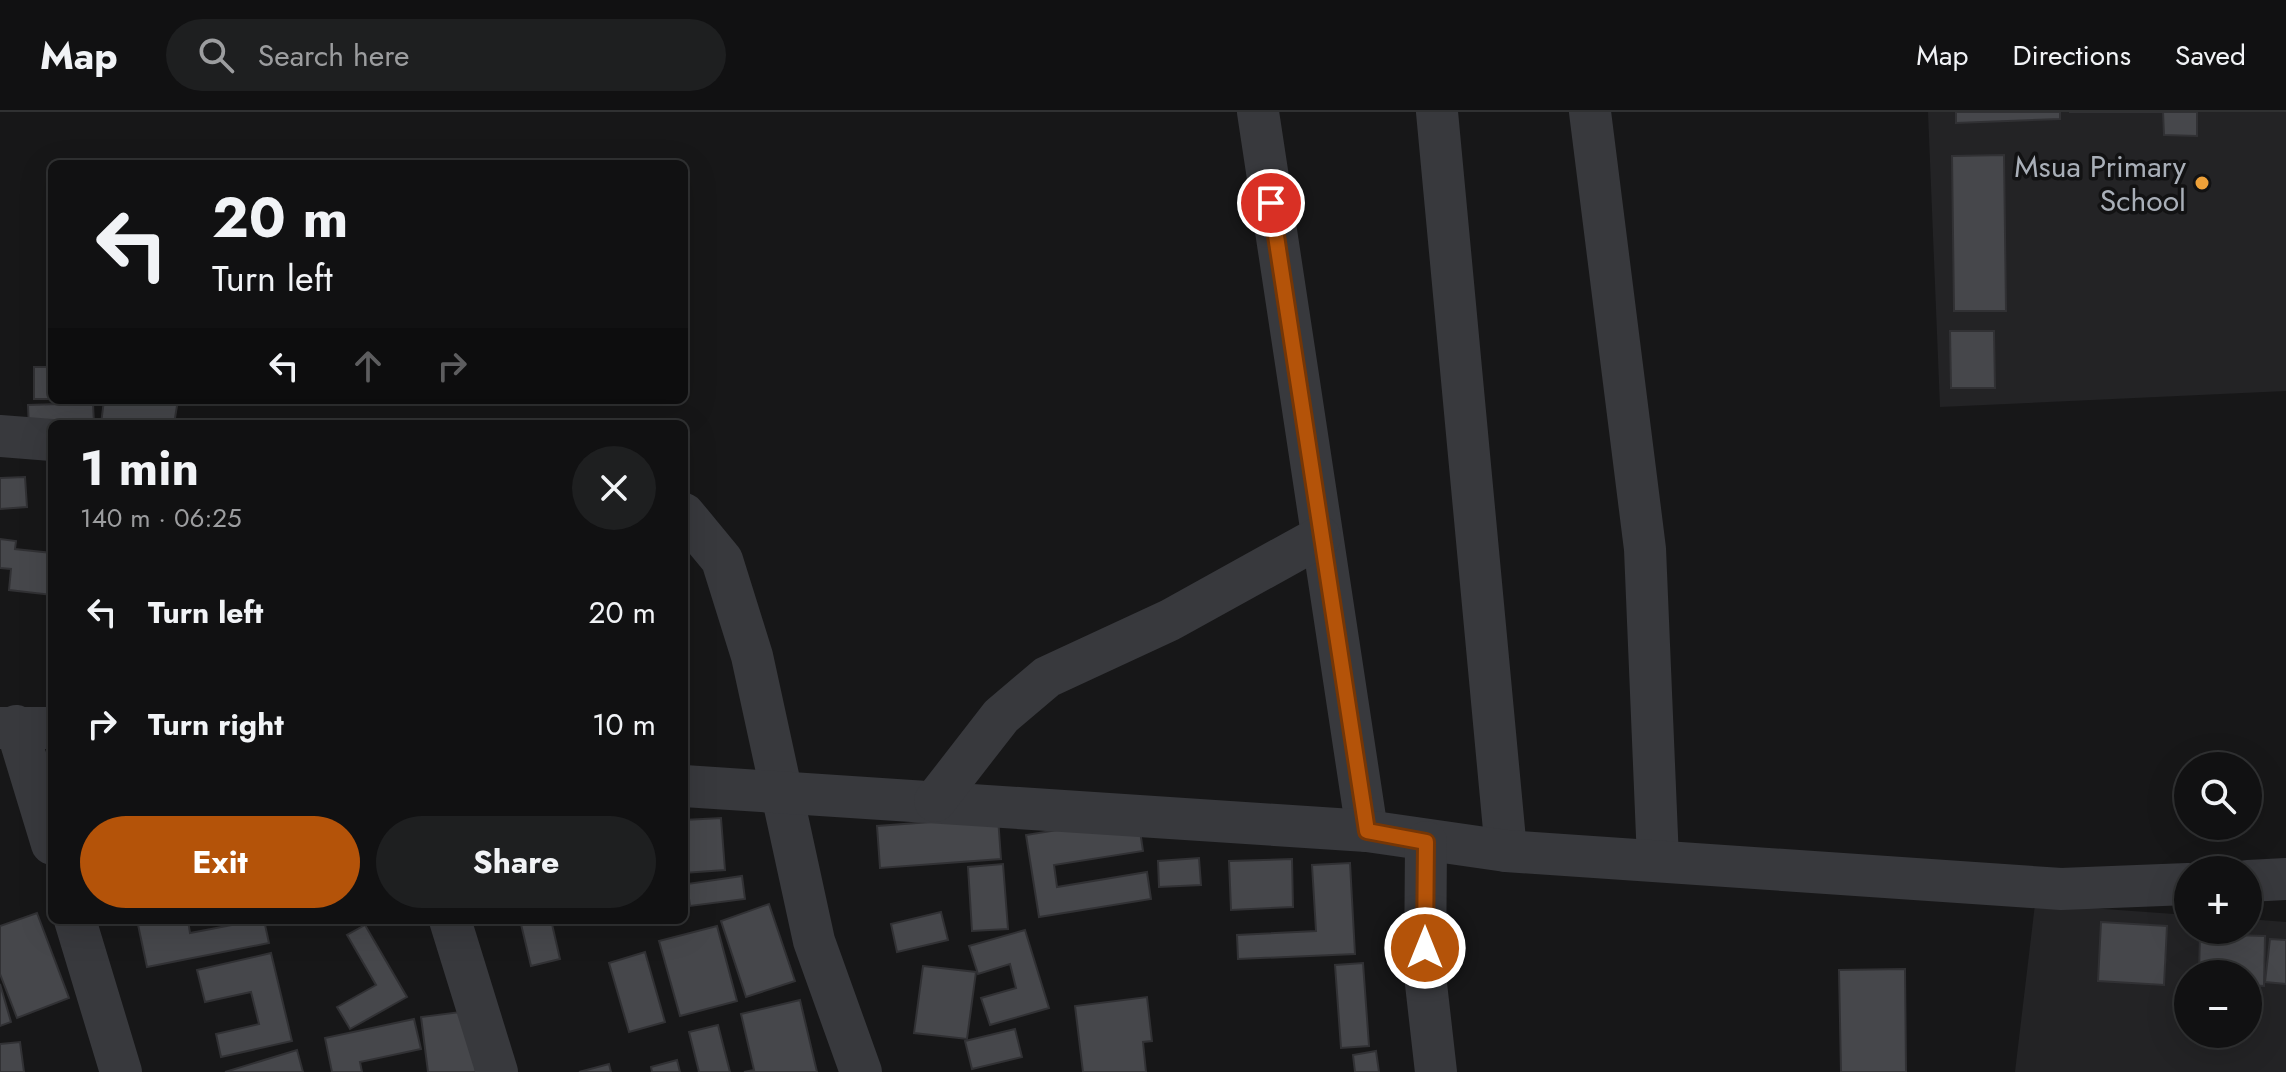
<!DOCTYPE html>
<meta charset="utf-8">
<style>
:root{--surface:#111112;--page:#1e1f20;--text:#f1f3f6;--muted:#9c9d9f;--line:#303132;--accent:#b45309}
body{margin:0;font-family:Jost,sans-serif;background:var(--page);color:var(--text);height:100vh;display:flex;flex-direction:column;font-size:30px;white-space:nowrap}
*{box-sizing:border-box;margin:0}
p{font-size:26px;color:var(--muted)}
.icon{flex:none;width:44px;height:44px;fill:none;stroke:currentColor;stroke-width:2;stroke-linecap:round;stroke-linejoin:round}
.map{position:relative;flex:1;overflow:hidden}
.sheet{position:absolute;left:48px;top:308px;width:640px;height:504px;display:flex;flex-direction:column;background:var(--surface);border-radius:12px;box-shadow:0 8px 32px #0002,0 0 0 2px var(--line)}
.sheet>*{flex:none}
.banner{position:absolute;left:48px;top:48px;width:640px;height:244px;border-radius:12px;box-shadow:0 8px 32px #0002,0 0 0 2px var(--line);background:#111112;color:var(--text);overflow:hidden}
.buttons{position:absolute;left:2174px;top:640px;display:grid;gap:16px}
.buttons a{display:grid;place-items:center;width:88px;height:88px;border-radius:50%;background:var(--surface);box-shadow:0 8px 32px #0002,0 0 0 2px var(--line);font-size:40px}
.pin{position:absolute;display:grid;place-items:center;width:68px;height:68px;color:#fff;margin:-34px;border:4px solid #fff;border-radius:50%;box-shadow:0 2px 8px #0007}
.me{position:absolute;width:88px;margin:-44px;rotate:0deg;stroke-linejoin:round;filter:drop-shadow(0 0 6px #0008)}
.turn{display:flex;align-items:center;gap:28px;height:168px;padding:0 32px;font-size:36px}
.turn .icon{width:104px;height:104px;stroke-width:2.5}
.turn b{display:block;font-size:56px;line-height:68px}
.lanes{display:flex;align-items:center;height:76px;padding:0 32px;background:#0003;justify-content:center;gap:40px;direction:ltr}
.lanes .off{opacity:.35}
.round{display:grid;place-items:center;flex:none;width:84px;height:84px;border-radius:42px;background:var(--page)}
.summary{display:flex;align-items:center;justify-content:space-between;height:136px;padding:0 32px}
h1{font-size:48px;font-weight:700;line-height:60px}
.button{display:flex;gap:16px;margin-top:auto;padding:16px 32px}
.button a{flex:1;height:92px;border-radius:48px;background:var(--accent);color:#fff;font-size:32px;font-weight:700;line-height:92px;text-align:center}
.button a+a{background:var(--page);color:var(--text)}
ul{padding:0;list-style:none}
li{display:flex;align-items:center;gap:24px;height:112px;padding:0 32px}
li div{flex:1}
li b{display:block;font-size:30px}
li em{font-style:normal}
header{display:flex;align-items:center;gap:48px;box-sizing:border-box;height:112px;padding:0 40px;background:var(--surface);border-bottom:2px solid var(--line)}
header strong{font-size:38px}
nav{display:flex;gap:44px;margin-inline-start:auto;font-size:28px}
.search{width:560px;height:72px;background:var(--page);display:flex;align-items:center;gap:20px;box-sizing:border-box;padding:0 28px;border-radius:44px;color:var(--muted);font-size:30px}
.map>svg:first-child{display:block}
.built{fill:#232325;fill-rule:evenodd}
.building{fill:#46474b;stroke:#313134;stroke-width:2}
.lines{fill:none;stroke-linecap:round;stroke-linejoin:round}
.minor{stroke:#38393d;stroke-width:42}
.route-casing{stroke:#753606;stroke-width:20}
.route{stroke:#b45309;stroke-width:14}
.poi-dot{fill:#eea139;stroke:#121213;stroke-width:3}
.labels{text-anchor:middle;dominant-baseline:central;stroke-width:7;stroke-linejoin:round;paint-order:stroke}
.poi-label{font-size:30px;fill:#a9afb8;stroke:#121213;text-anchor:end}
</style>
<header>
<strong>Map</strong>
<div class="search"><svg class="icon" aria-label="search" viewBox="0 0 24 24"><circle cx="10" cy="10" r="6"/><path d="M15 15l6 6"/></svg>Search here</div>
<nav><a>Map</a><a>Directions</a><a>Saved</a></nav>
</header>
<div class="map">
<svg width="2286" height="960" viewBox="0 0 2286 960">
<rect width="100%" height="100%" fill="#171718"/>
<g class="built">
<polygon points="1928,0 2286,0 2286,279 1940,295"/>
<path d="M2035,792l153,11v15h60v-11l38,3v150h-271zM2188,862h60v60h-60z"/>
</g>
<g class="building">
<polygon points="1956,0 2060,0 2060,7 1956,11"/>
<polygon points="2069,0 2197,0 2197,24 2164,23 2163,0"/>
<polygon points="2004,43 2006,199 1954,199 1952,44"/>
<polygon points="1950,219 1994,219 1995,276 1951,276"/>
<rect x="34" y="255" width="18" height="32"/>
<polygon points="104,288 178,288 174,312 101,312"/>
<polygon points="93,291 94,312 52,312 29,319 28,293"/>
<polygon points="25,365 27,395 0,397 0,366"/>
<polygon points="0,427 16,429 15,437 52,441 52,483 9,478 11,457 0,456"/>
<polygon points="998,705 1001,747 880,756 877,714"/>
<polygon points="1138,705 1143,739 1054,753 1057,775 1147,760 1151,787 1039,805 1026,723"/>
<polygon points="721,706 725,758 684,761 684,708"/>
<polygon points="1199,746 1201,773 1159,775 1158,749"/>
<polygon points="1292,747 1293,795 1231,798 1229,749"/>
<polygon points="1350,751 1355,842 1238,847 1237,823 1316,819 1312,753"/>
<polygon points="1003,752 1008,817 972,819 968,755"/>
<polygon points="742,764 745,787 690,794 687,772"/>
<polygon points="769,792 795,869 746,885 721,809"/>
<polygon points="941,800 948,828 897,840 891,812"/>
<polygon points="37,801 69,886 17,906 0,862 0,814"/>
<polygon points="137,808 188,808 190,821 232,813 231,808 264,808 269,831 147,855"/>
<polygon points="520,808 567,808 552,812 560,847 531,854"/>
<polygon points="2101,810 2167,814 2164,873 2098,869"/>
<polygon points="365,813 407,885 350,917 337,895 376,873 347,823"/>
<polygon points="717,814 737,889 680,904 659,829"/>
<polygon points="1025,818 1049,896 990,913 981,886 1016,876 1010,852 978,862 969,834"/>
<polygon points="2200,822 2265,824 2264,874 2248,873 2248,862 2199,862"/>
<polygon points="2270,827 2286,828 2286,872 2265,870"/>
<polygon points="645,840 665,910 629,920 609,851"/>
<polygon points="271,841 292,929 221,945 216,922 259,912 251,880 205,890 197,858"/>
<polygon points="1363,851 1369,934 1341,936 1335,853"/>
<polygon points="923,854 976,860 967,927 914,921"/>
<polygon points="1905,857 1906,960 1841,960 1839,858"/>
<polygon points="0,872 11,910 0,914"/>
<polygon points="1147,885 1152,929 1143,930 1146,960 1083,960 1075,894"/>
<polygon points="800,888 817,960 744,960 754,958 741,902"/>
<polygon points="468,899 476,960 428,960 421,905"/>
<polygon points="414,907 421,937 360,950 362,960 332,960 325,926"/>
<polygon points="718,913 730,960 699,960 689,920"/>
<polygon points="1015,917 1022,945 972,957 965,929"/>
<polygon points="20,930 24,960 0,960 0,932"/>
<polygon points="297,938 303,960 225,960"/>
<polygon points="1376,939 1379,960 1355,960 1353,943"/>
<polygon points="677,948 680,960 652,960 651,955"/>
<polygon points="609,952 611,960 579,960"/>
</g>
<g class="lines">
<g class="minor">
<polyline points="1258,0 1367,719"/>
<polyline points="1437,0 1506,739"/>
<polyline points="1590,0 1645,437 1658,748"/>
<polyline points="0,324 52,328"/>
<polyline points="684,402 722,448 752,544 814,829 861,960"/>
<polyline points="16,614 52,732"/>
<polyline points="0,616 52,616"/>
<polyline points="684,674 1367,719 1506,739 2061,777 2188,772"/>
<polyline points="935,689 1001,604 1047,565 1170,508 1320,425"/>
<polyline points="1426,730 1425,863 1436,960"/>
<polyline points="2248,769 2286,767"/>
<polyline points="75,808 121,960"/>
<polyline points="450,808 497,960"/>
</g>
</g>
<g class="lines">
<defs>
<polyline id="route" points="1271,91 1367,719 1426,730 1425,836"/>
</defs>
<use href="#route" class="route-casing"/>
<use href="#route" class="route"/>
</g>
<circle class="poi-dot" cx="2202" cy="71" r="8"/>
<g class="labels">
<g class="poi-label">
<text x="2186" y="54">Msua Primary<tspan x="2186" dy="34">School</tspan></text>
</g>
</g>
</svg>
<div class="buttons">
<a><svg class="icon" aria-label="search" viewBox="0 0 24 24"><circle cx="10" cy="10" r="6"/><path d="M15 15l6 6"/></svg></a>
<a>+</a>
<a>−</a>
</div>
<div class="pin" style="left:1271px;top:91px;background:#d93025"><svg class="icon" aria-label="arrive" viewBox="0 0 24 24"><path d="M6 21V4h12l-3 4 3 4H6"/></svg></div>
<svg class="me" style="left:1425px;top:836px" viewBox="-20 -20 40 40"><circle r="17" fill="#b45309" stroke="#fff" stroke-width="3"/><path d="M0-11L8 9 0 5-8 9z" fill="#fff"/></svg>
<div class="banner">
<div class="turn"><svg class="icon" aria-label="left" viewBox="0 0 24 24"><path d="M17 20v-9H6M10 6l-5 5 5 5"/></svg><div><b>20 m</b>Turn left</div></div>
<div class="lanes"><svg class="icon" aria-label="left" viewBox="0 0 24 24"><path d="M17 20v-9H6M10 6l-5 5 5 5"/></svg><svg class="icon off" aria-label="ahead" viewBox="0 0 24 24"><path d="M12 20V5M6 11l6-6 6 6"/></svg><svg class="icon off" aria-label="right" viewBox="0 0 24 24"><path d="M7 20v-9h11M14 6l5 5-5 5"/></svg></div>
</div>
<section class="sheet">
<div class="summary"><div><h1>1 min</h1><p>140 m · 06:25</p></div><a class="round"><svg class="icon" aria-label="close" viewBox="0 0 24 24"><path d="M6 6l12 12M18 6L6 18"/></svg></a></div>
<ul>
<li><svg class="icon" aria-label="left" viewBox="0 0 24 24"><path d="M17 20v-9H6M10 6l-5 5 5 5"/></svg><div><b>Turn left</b></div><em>20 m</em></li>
<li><svg class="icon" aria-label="right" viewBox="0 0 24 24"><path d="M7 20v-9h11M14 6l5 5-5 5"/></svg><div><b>Turn right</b></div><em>10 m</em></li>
</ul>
<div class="button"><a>Exit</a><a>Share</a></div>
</section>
</div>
